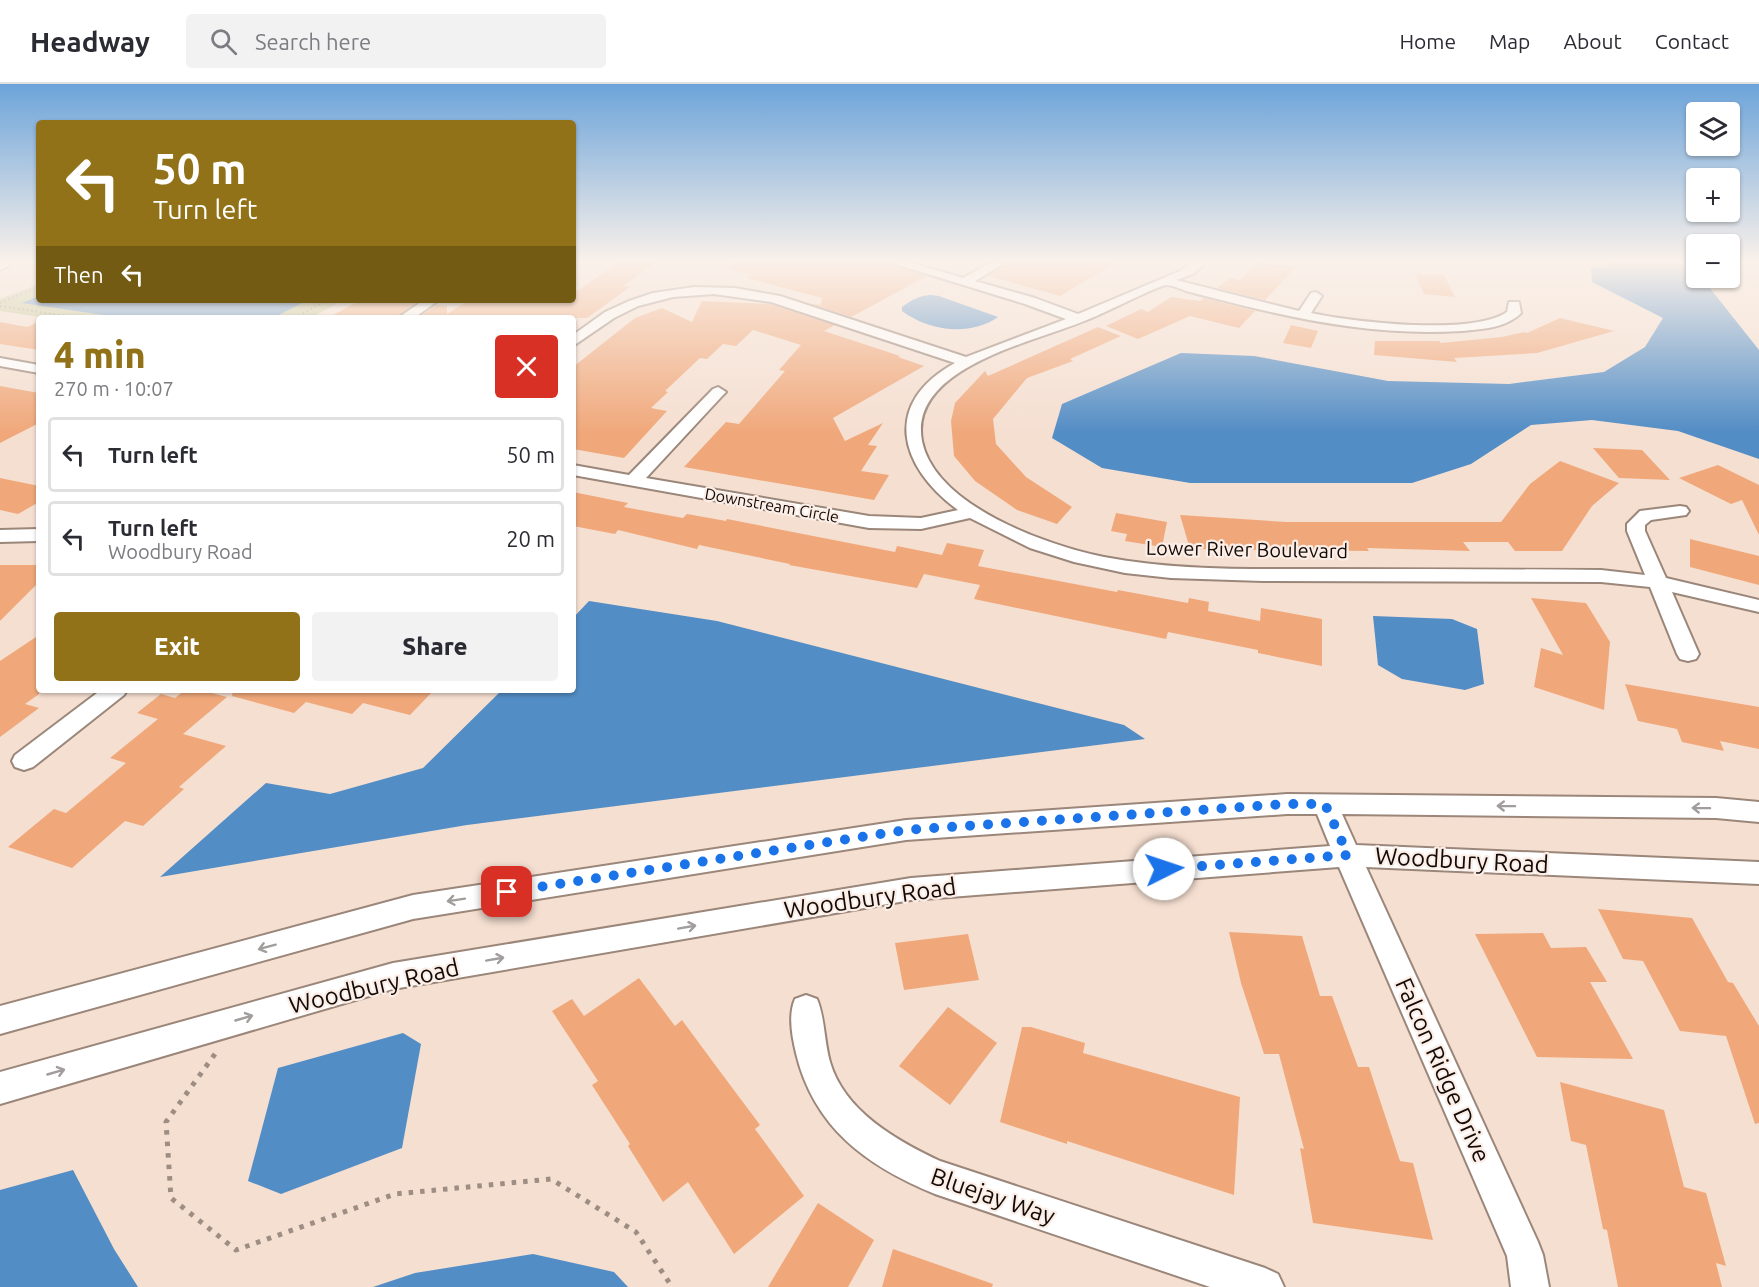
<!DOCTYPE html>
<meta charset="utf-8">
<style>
:root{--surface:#fff;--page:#f2f2f3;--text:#2b2b33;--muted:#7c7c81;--line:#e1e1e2;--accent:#927219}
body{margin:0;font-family:Ubuntu,sans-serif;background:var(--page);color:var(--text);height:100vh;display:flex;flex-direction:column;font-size:22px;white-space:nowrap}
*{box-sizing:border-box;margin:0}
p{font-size:20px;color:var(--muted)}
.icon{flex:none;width:33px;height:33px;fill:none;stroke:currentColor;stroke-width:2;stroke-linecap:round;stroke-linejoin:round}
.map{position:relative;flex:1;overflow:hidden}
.sheet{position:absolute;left:36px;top:231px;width:540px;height:378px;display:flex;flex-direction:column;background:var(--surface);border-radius:6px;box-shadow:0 2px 4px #0004}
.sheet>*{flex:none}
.hud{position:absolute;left:36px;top:36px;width:540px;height:183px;border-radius:6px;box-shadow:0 2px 4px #0004;background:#927219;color:#fff;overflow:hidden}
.tools{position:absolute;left:1686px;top:18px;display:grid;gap:12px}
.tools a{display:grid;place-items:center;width:54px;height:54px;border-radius:6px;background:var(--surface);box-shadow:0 2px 4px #0004;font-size:30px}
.pin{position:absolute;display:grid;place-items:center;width:51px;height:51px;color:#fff;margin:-26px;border-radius:12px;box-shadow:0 3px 9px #0006}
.me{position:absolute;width:66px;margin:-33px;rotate:86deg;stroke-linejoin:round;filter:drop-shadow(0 0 4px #0008)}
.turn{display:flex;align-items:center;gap:21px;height:126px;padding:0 18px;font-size:27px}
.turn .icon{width:78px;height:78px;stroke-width:2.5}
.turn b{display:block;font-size:42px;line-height:51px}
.then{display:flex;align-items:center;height:57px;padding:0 18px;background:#0003;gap:12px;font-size:22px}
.round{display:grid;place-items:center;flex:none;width:63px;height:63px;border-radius:6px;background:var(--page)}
.overview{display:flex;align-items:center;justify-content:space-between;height:102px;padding:0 18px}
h1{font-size:36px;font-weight:800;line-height:45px;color:var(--accent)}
.primary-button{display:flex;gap:12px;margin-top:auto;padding:12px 18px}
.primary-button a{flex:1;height:69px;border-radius:6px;background:var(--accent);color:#fff;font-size:24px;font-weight:800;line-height:69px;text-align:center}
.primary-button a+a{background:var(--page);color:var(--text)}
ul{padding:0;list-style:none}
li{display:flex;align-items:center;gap:18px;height:75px;margin:0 12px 9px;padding:0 6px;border:3px solid var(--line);border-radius:6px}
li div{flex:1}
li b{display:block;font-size:22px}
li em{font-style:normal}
header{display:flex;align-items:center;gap:36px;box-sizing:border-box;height:84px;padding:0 30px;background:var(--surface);border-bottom:2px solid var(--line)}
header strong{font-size:28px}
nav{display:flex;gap:33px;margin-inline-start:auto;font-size:21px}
.search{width:420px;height:54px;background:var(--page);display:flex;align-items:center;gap:15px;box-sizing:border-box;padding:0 21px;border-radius:6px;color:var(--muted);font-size:22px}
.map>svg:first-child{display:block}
.green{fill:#c2c693}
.water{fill:#538dc5}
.building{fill:#f0a87b}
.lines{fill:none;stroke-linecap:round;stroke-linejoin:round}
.minor-casing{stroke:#9b867a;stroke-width:4}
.path-far1{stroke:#9e8d83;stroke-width:2;stroke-dasharray:1.5 3;stroke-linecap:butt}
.path{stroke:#9e8d83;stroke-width:5;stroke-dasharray:4.5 7;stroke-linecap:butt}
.minor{fill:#fff;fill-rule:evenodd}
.oneway{stroke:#a19d9c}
.route{stroke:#1a73e8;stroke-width:10;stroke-dasharray:0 18}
.labels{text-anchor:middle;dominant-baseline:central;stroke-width:4.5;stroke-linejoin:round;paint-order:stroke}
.far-street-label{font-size:16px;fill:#130b07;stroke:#fceee6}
.street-label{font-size:20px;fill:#130b07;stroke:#fceee6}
.near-street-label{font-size:24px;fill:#130b07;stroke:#fceee6}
</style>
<header>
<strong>Headway</strong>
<div class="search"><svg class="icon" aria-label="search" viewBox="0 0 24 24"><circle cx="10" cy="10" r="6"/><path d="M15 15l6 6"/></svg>Search here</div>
<nav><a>Home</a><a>Map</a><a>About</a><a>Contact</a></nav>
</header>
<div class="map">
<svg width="1759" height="1203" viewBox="0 0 1759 1203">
<rect width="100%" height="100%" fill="#f5dfd1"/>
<polygon class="green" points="39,200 39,216 343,216 311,234 47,234 0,227 0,215"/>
<g class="water">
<polygon points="1612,179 1696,179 1696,194 1726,194 1705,198 1759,266 1759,375 1678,347 1592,336 1531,341 1471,380 1412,399 1190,399 1102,384 1052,354 1062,320 1181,269 1254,272 1388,297 1509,300 1604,288 1645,263 1663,234 1592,198 1591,184"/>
<path d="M931,211l8,1 59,21c-27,19 -68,15 -96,-6v-4c8,-6 18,-12 29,-12z"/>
<polygon points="39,212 39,216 308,216 273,234 124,234 22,219"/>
<polygon points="589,517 717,537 1124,641 1145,655 467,741 160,793 266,699 330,710 423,684 502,606 573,606 573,534"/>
<polygon points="1373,532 1452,535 1477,545 1484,600 1465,606 1402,595 1378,581"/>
<polygon points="403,949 421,960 402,1064 281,1110 248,1097 278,984"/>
<polygon points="73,1086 114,1165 138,1203 0,1203 0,1106"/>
<polygon points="533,1170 614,1188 628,1203 373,1203 415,1189"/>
</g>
<g class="building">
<polygon points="617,179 655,179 624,202 630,203 587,234 418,234 436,221 447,222 447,230 469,216 573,216 573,210"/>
<polygon points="731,179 890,179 927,192 851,233 812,220 821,221 822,214 747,194 752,191 730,185"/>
<polygon points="1007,179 1115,179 1060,212 988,192"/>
<polygon points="1258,179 1297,182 1265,216 1217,204 1230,194 1240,196"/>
<polygon points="1415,190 1444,191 1455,213 1424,210"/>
<polygon points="1171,213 1200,217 1204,214 1255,227 1239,244 1190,232 1138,255 1106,242 1141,225 1148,228"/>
<polygon points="360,216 401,216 417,218 396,234 328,234"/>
<polygon points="702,217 770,220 835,241 824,247 900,272 898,273 924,282 833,334 845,357 883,339 868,361 877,362 861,387 889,391 874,416 684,383 726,338 739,340 785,287 779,286 801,261 753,246 736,262 723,260 707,275 700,274 665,307 668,308 651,324 667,327 624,374 573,365 573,283 635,234 662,224 692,238"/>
<polygon points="1560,234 1614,247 1537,269 1454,274 1457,278 1374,271 1375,257 1439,257 1441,259 1502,253 1524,248 1527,249"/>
<polygon points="0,238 27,243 39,238 39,266 0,260"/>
<polygon points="1291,241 1318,247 1311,264 1283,259"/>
<polygon points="1098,243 1121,252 1070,275 1073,277 1027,294 993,335 996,360 1026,393 1072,423 1057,440 1017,426 975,397 954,372 951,337 955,319 985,287 988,292"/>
<polygon points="0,302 39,309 39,339 0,359"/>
<polygon points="1593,364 1642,366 1670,396 1619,394"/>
<polygon points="1560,377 1619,399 1592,422 1562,467 1515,467 1508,458 1463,458 1470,467 1367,464 1369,467 1190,465 1180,431 1287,438 1501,438 1530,400"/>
<polygon points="1718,381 1759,401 1759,451 1742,416 1731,420 1679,394"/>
<polygon points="0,394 39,402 39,418 18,430 0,426"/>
<polygon points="573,408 628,419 624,423 683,434 687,430 726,437 727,435 895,468 897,462 942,471 947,459 984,466 978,482 1117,508 1118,506 1188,519 1189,514 1209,518 1208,527 1260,537 1261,524 1322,535 1322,582 1258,569 1258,566 1168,548 1166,555 974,515 980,501 924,490 917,504 789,481 790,480 699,461 697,465 618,446 615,450 573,442"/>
<polygon points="1116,429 1167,438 1162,463 1125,457 1127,450 1111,447"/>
<polygon points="1690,455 1759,472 1759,501 1690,483"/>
<polygon points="0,481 39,481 39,498 0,537"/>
<polygon points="1531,514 1586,519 1610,558 1604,626 1534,603 1541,564 1563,571"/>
<polygon points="39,551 39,610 25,620 39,624 0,653 0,577"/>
<polygon points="1625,600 1759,623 1759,665 1720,657 1724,667 1682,658 1677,645 1638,637"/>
<polygon points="185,606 200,606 227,613 183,650 226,662 179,703 184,705 143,742 125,737 72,784 8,763 54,725 66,729 126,679 110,674 158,635 137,629 161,610 175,614"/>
<polygon points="233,606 434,606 410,631 363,619 352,630 306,618 294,629 232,612"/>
<polygon points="1598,825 1692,834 1728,898 1733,899 1759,942 1759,1039 1755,1040 1726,952 1680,947 1643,877 1623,875"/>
<polygon points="1229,848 1302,852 1320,912 1332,912 1358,983 1369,983 1400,1077 1413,1079 1433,1156 1313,1139 1300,1064 1304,1065 1279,970 1264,970 1241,899"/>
<polygon points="1543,849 1551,864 1586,863 1607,898 1590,898 1633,975 1537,973 1475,850"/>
<polygon points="968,850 979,896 904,906 895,859"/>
<polygon points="639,894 675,942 682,936 713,978 760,1041 755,1045 804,1112 734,1170 688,1098 663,1118 628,1062 630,1060 592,1001 598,997 552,927 572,915 584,932"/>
<polygon points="948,923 997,959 950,1021 899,982"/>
<polygon points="1022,943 1031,943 1085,959 1083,969 1240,1013 1234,1111 1067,1057 1067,1060 1000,1038"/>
<polygon points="1560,998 1664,1026 1684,1103 1706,1109 1726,1182 1716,1179 1722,1203 1618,1203 1607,1146 1603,1145 1586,1061 1571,1057"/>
<polygon points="818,1119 874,1156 848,1203 768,1203"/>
<polygon points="893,1165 993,1200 992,1203 882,1203"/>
</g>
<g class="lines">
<defs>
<g id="minor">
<polygon points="0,179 14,179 0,186"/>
<path d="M892,179h20l51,15 27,-15h15l-30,18 60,17 43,16 102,-43 12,-8h13l-12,11 -17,6 123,31 12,-18 5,-1 6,4 -11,17c41,9 162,23 196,-1l2,-10h10l2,11c-15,15 -39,16 -59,18 -76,5 -148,-8 -221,-26 -19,-5 -37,-9 -55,-14 -5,-2 -14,-6 -20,-6 -9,1 -63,29 -77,34 -50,22 -181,47 -167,122 13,65 126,105 182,116 73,14 149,12 223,12 92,0 183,0 274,1l44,5 -18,-44v-7l13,-13 40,-5 6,1 3,4 -3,4 -35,5 -6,5v6l21,47 93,22v12l-87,-20 27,62 -3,5 -8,2 -8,-2 -3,-5 -27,-67 -49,-5 -338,-1 -92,-3 -46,-5 -51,-11 -44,-14 -60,-30 -49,11 -52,-1 -296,-53v-10l56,10 84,-86 5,-2 8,5 -3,3 -77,83 223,38 52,2 37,-8c-60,-44 -76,-107 -3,-147l-184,-61 -57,-8 -41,3 -35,9 -24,12 -41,28v-11l32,-23 24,-11 24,-8 41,-6 41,1 45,8 186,61 100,-38 -41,-15z"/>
<polygon points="424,216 439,216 414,234 398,234"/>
<polygon points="0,274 39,281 39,289 0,282"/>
<polygon points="39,445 39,457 0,458 0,446"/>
<polygon points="101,606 127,606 124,611 33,683 24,686 15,683 12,677 15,671"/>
<polygon points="1287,710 1716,714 1759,718 1759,738 1716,734 1342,730 1356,761 1759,778 1759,800 1366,783 1538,1158 1543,1171 1549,1203 1511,1203 1507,1172 1339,783 911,816 393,905 0,1020 0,988 393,879 911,794 1330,762 1317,730 1287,730 906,756 413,835 0,950 0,922 413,811 906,736"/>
<path d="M806,911l11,4c8,19 7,42 13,63 14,49 67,79 110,99l325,107 13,6 6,13h-74l-275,-93c-68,-28 -121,-66 -139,-141 -4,-17 -8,-38 -1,-54z"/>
</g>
</defs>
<use href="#minor" class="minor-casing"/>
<g class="path-far1">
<polyline points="0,219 39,203"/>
<polyline points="0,222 80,234"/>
<polyline points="295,234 327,216"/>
</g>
<polyline class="path" points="215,970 166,1038 171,1114 236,1166 395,1110 551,1095 636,1148 672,1203"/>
<use href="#minor" class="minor"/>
</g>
<defs><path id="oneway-shaft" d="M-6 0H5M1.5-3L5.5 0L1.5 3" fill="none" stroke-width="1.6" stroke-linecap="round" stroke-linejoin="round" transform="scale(1.5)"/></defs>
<g class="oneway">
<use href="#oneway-shaft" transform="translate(1506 722) rotate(-179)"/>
<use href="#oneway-shaft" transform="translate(1701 724) rotate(-179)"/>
<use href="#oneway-shaft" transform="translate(456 816) rotate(171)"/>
<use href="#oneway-shaft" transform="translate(687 843) rotate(-10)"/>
<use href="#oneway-shaft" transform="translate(267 863) rotate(165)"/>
<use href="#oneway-shaft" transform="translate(495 875) rotate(-10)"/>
<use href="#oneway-shaft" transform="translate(244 934) rotate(-16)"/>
<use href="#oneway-shaft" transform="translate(56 988) rotate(-16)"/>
</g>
<linearGradient id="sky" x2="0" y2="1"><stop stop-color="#6ca4da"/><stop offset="0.51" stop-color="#faf1ea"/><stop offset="1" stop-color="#faf1ea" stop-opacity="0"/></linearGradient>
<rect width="1759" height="348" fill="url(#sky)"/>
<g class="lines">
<polyline class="route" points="507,808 906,746 1287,720 1325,720 1348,771 1164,785"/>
</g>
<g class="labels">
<g class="far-street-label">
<text transform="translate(772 421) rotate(10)">Downstream Circle</text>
</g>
<g class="street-label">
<text transform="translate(1247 465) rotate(1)">Lower River Boulevard</text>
</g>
<g class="near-street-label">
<text transform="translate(1462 776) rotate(3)">Woodbury Road</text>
<text transform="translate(870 814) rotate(-8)">Woodbury Road</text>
<text transform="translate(374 902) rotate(-13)">Woodbury Road</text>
<text transform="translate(1443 986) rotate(66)">Falcon Ridge Drive</text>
<text transform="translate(993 1112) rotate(19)">Bluejay Way</text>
</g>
</g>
</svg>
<div class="tools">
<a><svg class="icon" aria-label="layers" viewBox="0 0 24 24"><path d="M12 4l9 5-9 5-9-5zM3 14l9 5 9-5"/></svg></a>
<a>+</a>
<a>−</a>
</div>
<div class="pin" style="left:507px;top:808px;background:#d93025"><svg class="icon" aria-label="arrive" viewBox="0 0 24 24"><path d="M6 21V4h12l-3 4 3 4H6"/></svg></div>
<svg class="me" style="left:1164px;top:785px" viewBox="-20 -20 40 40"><circle r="19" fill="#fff"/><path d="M0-13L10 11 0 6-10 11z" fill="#1a73e8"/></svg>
<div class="hud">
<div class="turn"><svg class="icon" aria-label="left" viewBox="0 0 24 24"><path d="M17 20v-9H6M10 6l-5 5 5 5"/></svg><div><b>50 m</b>Turn left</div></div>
<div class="then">Then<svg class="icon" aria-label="left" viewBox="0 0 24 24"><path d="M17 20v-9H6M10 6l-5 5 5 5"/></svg></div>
</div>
<section class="sheet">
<div class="overview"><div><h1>4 min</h1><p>270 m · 10:07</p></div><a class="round" style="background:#d93025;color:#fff"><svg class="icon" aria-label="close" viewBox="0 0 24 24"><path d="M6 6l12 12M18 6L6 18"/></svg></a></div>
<ul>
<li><svg class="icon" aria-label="left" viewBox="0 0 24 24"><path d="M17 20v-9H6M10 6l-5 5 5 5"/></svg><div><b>Turn left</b></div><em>50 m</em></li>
<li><svg class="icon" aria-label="left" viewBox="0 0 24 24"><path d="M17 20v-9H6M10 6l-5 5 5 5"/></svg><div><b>Turn left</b><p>Woodbury Road</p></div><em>20 m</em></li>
</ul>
<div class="primary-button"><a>Exit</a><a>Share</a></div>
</section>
</div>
